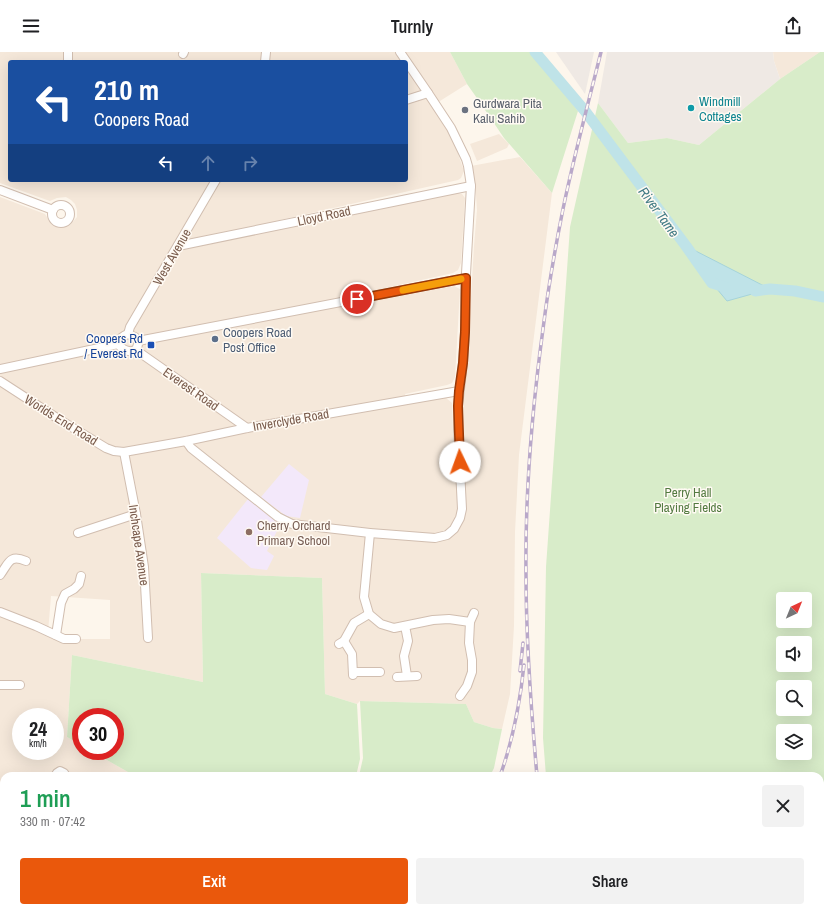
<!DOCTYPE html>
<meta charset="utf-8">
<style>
:root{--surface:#fff;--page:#f2f2f2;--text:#202124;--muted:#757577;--accent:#ea580c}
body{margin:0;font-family:"Archivo Narrow",sans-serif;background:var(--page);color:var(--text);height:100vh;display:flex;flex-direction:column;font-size:15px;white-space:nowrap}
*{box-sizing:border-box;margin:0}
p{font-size:13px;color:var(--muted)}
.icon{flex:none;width:22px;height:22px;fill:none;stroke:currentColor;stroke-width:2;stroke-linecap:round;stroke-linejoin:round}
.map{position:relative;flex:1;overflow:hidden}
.panel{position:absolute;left:0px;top:720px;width:824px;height:140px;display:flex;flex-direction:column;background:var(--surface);border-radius:12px 12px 0 0;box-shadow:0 4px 16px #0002}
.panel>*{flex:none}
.guide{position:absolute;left:8px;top:8px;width:400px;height:122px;border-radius:4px;box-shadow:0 4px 16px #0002;background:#1a4fa0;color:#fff;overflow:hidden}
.needle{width:26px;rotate:43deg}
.fabs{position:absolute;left:776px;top:540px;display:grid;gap:8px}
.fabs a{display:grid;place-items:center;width:36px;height:36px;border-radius:4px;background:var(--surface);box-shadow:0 4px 16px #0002;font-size:20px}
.speed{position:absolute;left:12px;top:656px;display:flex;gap:8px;font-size:20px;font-weight:700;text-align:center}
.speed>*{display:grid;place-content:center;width:52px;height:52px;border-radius:50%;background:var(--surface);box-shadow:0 4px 16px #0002;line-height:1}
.speed small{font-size:10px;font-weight:400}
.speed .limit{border:6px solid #d22;background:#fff;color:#111}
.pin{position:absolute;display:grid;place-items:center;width:34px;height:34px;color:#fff;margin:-17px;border:2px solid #fff;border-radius:50%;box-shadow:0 1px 4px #0007}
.me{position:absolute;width:44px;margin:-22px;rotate:357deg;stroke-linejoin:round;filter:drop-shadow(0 0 3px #0008)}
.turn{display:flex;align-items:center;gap:14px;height:84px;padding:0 20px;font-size:18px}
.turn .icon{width:52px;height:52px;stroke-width:2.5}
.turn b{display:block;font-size:28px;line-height:34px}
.lanes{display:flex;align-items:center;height:38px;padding:0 20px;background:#0003;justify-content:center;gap:20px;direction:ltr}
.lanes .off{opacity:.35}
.round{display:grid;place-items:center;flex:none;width:42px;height:42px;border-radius:4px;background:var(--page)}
.head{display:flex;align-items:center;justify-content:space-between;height:68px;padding:0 20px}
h1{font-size:24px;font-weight:600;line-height:30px;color:#1e9e55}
.primary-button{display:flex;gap:8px;margin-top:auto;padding:8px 20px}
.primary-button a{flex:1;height:46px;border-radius:4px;background:var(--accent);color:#fff;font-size:16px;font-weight:600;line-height:46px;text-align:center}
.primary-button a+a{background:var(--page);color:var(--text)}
header{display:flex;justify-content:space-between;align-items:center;height:52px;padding:0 20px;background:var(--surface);font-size:18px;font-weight:600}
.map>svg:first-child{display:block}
.residential{fill:#f5e8da;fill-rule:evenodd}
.industrial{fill:#efe9e4}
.education{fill:#f3e8fa}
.green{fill:#d8ecc9;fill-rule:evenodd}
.water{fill:#bfe3e8;stroke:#a5d3da}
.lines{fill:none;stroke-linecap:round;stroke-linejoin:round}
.river{stroke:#bfe3e8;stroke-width:11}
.minor-casing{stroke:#d1beb0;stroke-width:10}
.minor{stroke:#fff;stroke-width:8}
.rail-casing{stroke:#b9a8c9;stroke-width:3.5}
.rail{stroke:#fffaf3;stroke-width:2;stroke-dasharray:6;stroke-linecap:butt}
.route-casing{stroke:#983908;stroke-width:10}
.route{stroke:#ea580c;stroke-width:7}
.slow{stroke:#f59e0b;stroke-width:7}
.culture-dot{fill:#0f9aa8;stroke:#fffaf3;stroke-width:1.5}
.worship-dot{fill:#6b7280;stroke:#fffaf3;stroke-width:1.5}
.service-dot{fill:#5c6f8a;stroke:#fffaf3;stroke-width:1.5}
.transit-dot{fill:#1a4fb4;stroke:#fffaf3;stroke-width:1.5}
.education-dot{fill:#8d6e63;stroke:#fffaf3;stroke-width:1.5}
.labels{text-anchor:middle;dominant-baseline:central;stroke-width:3;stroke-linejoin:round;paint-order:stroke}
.culture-label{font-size:13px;fill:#0d838f;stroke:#fffaf3;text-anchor:start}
.worship-label{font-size:13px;fill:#5b616d;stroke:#fffaf3;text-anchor:start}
.street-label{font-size:13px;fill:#7a5c4d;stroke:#fffaf3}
.service-label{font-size:13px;fill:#4e5e75;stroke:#fffaf3;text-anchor:start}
.transit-label{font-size:13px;fill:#164399;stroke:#fffaf3;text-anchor:end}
.park-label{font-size:13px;fill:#537a41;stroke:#fffaf3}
.education-label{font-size:13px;fill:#785e54;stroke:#fffaf3;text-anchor:start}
.water-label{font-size:14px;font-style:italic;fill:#437c86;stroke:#fffaf3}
</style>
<header><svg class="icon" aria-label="menu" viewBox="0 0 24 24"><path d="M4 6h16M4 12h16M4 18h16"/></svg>Turnly<svg class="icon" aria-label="share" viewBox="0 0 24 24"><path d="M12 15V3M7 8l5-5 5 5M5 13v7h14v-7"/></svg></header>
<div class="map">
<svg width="824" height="860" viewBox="0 0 824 860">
<rect width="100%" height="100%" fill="#fdf6ec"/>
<g class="residential">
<path d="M0,0h450l17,32 -35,22 19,28 13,37 -3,7 -3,2 -178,40 2,9 176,-36 4,1 3,4 -4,65 -3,7 -5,3 -81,18 2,10 80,-15 6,3 -5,88 -3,6 -5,2 -42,9 2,10 38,-7 7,6 2,59 9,1 1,-18 -1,-36 7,-95 4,-68 3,-36 -1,-15 -5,-29 49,-9 32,36 -33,262 -4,77 -1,94 -4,68 -8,35 -9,-1 -19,-6 -8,-18 -106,-3 -3,3 -32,-10 -3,-116 -121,-5 2,109 -131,-27 -5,82 14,8v6h10l44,25h-131v46l-4,-4v-621l45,17 7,11 7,3 11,-3 7,-8v-7l-2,-6 -4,-4 -5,-3 -9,1 -7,3 -3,-1 -47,-17zM10,10h396v118h-396zM51,544l59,4v39h-30l-11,3 -21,-10zM21,665h34v34h-34z"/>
<polygon points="773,0 820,0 780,27 774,9"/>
<polygon points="499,82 509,92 507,96 477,109 470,92"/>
<polygon points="0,783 4,787 4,856 67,856 70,860 0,860"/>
<polygon points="86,856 141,856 145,860 90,860"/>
<polygon points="312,856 404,856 399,860 308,860"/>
</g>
<g class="industrial">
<polygon points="556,0 594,0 585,42"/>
<polygon points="607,0 773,0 774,9 780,27 699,93 667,86 628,91 598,51"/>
</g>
<g class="education">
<polygon points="289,412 309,428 300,466 286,464 261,445"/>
<polygon points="248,447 280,473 267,499 274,504 267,518 251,516 217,486"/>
</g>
<g class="green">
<polygon points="450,0 531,0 578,59 552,141 504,86 479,49 467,32"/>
<path d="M820,0h4v860h-257l-1,-4h254v-132h-274l-3,-38 3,-171 24,-340 28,-124 30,40 39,-5 32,7 81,-66zM783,547h22v22h-22zM783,591h22v22h-22zM783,635h22v22h-22zM783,679h22v22h-22z"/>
<polygon points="201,521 322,526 325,642 357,652 360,707 356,724 135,724 91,699 115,699 115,665 81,665 81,693 67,685 72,603 203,630"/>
<polygon points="360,649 466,652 474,670 493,676 502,677 494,716 490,724 359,724 363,706"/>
<polygon points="141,856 312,856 308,860 145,860"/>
<polygon points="493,856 543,856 544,860 493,860"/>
</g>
<polygon class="water" points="686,194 770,237 727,249 712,231"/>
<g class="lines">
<g class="river">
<polyline points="535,0 585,59 686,194 712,231 725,235"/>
<polyline points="755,239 770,237 795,239 824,245"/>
</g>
<defs>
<g id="minor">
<polyline points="183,2 184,0"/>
<polyline points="68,10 68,0"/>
<polyline points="265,10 266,0"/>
<polyline points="406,48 428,41"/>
<polyline points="0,138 53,158"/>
<circle cx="61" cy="162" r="9"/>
<polyline points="178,194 471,134"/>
<polyline points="128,282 130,275 216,128"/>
<path d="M128,282l7,3 3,4c1,14 -13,12 -20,3 2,-6 4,-8 10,-10z"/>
<polyline points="138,289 466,226"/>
<polyline points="136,298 247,376"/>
<polyline points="0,317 118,292"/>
<polyline points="0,329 60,368 106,396 114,399 124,400 186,389 247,376 459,339"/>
<polyline points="186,389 191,396 278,465 292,472 370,481 435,486 447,483 454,477 460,466 462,457 458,377 458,354 463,311 465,280 465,239 471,134 468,114 466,107 451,76 428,41 400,0"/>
<polyline points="124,400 136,462 144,515 148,586"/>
<polyline points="78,481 136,462"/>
<polyline points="370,481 364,545 369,562 381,572 394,576 433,568 449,567 470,570"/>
<path d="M0,523c9,-12 9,-21 26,-14"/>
<polyline points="0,560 36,574 64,587 76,587"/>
<polyline points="405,574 408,589 404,604 407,624"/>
<polyline points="56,583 61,551 65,542 74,537 79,532 81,524"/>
<polyline points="344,589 352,602 353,623"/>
<polyline points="339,592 344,589 354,571 369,562"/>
<polyline points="353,620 380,620"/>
<polyline points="397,625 417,624"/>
<polyline points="0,633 20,633"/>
<polyline points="460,644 467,634 472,620 472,608 469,591 470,570 474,561"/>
<polyline points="55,724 57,721 60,719 64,721 66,724"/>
<polyline points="0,769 4,774"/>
<polyline points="0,779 4,784"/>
<polyline points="70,856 73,860"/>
<polyline points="81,856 85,860"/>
<polyline points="313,860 316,856"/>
</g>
</defs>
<use href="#minor" class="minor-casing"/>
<use href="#minor" class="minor"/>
<defs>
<g id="rail">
<polyline points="520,619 523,591"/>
<path d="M500,724c13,-36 20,-73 24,-111"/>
<path d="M537,724c-6,-67 -11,-134 -11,-202 -1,-82 6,-164 17,-245 5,-40 12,-80 20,-120 11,-53 25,-105 38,-157"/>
<polyline points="554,856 555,860"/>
<polyline points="409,860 413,856"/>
</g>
</defs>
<use href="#rail" class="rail-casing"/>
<use href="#rail" class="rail"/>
</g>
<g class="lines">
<defs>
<polyline id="route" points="357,247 466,226 465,280 463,311 459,339 458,354 460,410"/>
</defs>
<use href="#route" class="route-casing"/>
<use href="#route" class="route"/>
<polyline class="slow" points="403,238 461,227"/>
</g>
<circle class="culture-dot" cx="691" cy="56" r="4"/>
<circle class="worship-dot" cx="465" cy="58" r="4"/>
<circle class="service-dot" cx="215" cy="287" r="4"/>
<rect class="transit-dot" x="147" y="289" width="8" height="8" rx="2"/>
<circle class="education-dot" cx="249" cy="480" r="4"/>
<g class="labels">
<g class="culture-label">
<text x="699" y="49">Windmill<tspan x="699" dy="15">Cottages</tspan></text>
</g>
<g class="worship-label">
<text x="473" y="51">Gurdwara Pita<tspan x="473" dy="15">Kalu Sahib</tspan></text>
</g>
<g class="street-label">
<text transform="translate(324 164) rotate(-12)">Lloyd Road</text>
<text transform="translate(172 205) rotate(-60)">West Avenue</text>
<text transform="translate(191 337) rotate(35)">Everest Road</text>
<text transform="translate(61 368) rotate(32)">Worlds End Road</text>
<text transform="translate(291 368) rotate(-10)">Inverclyde Road</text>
<text transform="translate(139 493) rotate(82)">Inchcape Avenue</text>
</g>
<g class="service-label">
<text x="223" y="280">Coopers Road<tspan x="223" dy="15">Post Office</tspan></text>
</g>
<g class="transit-label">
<text x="143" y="286">Coopers Rd<tspan x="143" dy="15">/ Everest Rd</tspan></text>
</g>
<g class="park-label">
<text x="688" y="440">Perry Hall<tspan x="688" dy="15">Playing Fields</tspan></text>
</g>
<g class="education-label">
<text x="257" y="473">Cherry Orchard<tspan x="257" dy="15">Primary School</tspan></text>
</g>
<g class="water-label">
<text transform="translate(659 160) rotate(54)">River Tame</text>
</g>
</g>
</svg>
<div class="fabs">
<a><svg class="needle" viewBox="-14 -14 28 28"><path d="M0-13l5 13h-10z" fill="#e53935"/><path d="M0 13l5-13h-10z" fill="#757577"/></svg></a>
<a><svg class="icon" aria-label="sound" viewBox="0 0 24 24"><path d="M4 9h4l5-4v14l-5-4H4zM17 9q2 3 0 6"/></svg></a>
<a><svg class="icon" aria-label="search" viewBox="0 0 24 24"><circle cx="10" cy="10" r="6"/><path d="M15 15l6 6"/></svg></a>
<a><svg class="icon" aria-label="layers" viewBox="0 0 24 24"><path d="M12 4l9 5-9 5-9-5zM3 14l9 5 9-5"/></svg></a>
</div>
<div class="speed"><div>24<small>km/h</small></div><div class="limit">30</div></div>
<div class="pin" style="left:357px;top:247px;background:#d93025"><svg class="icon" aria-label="arrive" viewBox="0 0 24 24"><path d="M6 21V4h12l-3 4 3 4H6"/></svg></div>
<svg class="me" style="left:460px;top:410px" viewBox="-20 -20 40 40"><circle r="19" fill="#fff"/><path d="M0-13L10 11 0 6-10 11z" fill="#ea580c"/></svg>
<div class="guide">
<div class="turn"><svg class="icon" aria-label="left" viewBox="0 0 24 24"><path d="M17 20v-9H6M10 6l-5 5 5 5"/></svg><div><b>210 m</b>Coopers Road</div></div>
<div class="lanes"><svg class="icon" aria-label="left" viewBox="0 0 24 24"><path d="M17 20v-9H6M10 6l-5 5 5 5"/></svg><svg class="icon off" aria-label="ahead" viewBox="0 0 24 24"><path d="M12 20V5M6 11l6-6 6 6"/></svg><svg class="icon off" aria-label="right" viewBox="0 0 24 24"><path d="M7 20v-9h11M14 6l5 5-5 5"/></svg></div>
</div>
<section class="panel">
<div class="head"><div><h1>1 min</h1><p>330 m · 07:42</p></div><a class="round"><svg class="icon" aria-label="close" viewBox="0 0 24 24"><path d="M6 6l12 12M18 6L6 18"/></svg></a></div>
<div class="primary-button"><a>Exit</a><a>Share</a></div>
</section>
</div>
